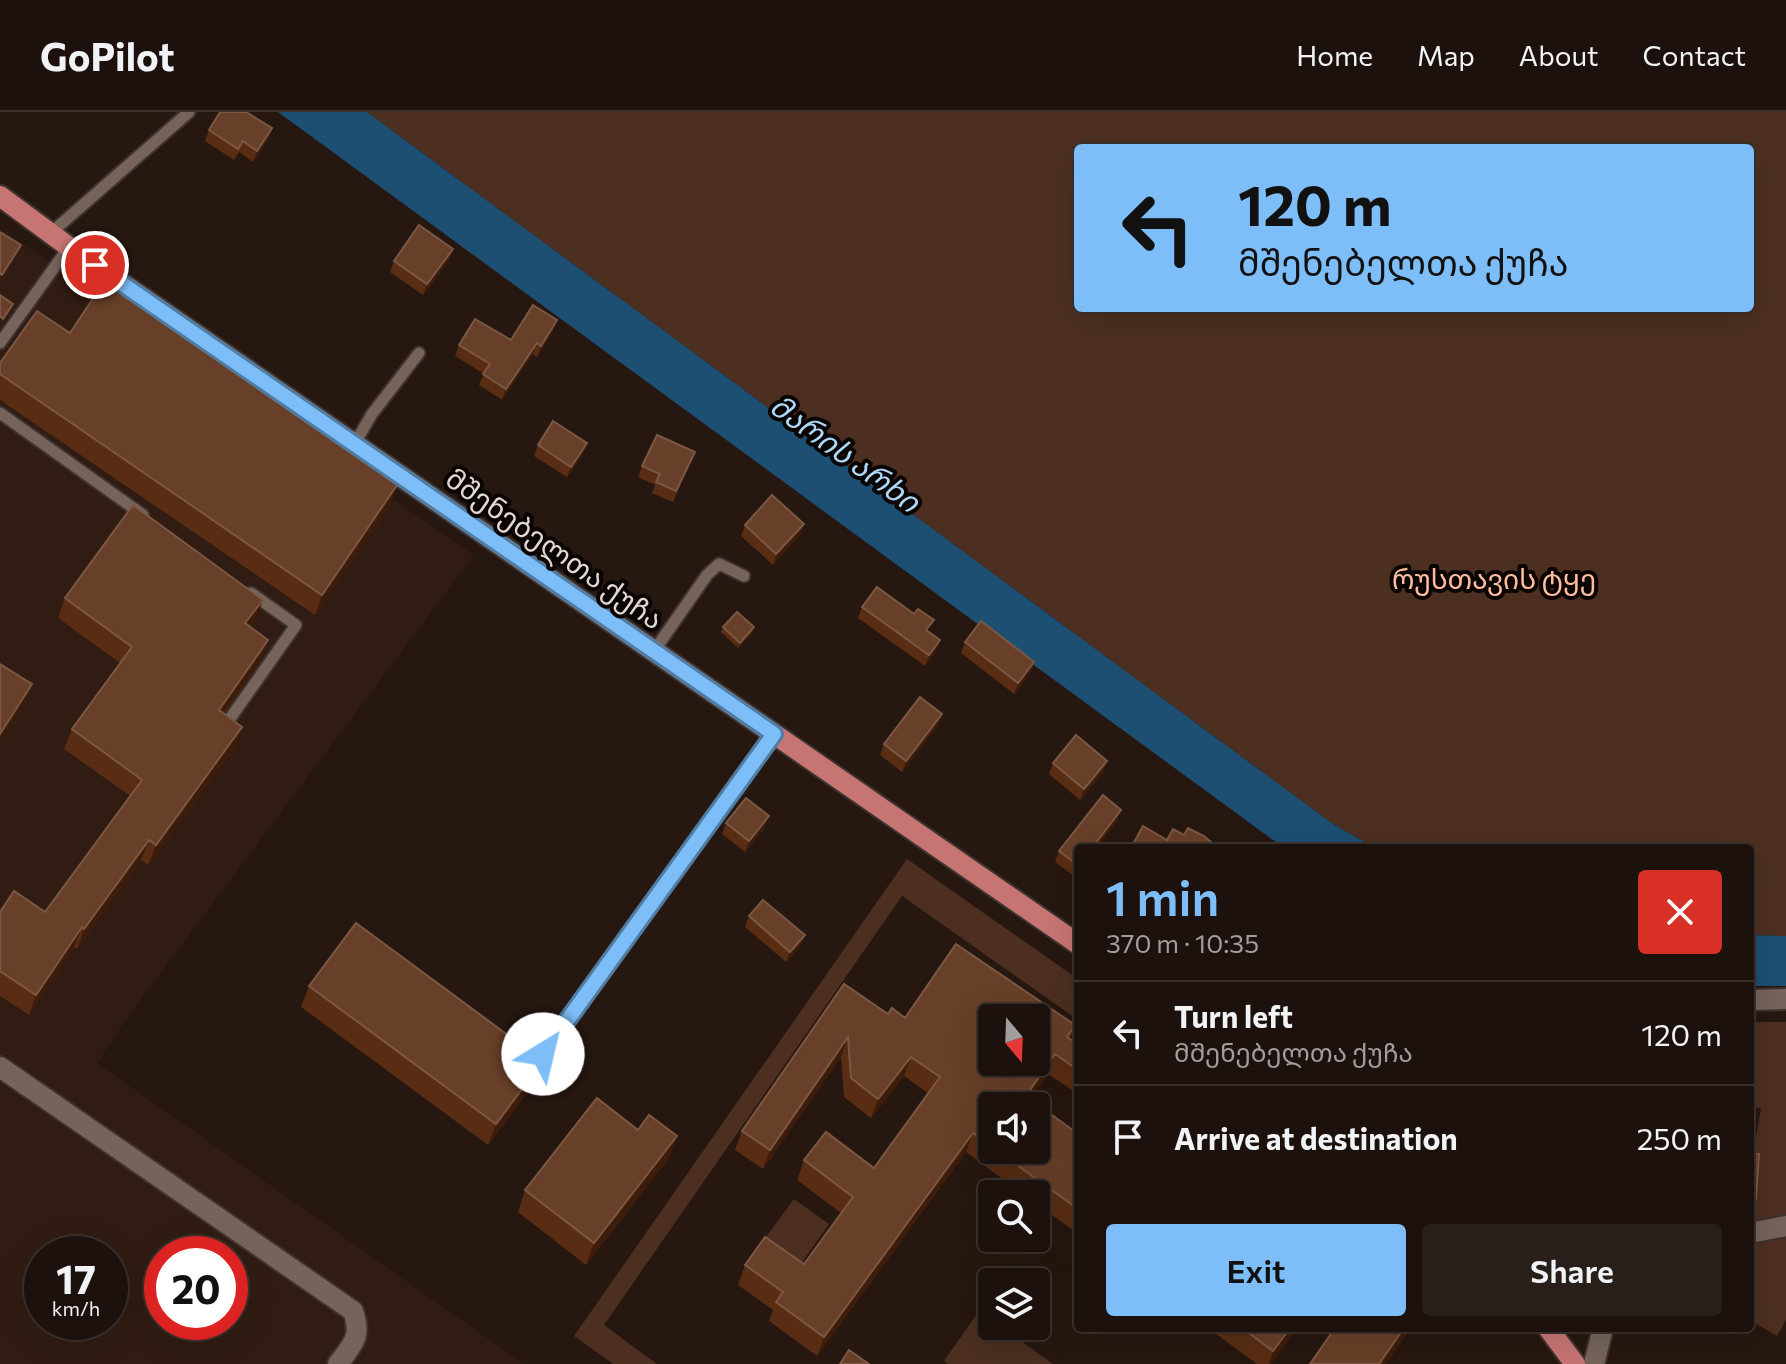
<!DOCTYPE html>
<meta charset="utf-8">
<style>
:root{--surface:#1c110c;--page:#291f1a;--text:#f1f3f6;--muted:#a09d9d;--line:#3a312d;--accent:#7dbef9}
body{margin:0;font-family:Commissioner,"Noto Sans Georgian",sans-serif;background:var(--page);color:var(--text);height:100vh;display:flex;flex-direction:column;font-size:30px;white-space:nowrap}
*{box-sizing:border-box;margin:0}
p{font-size:26px;color:var(--muted)}
.icon{flex:none;width:44px;height:44px;fill:none;stroke:currentColor;stroke-width:2;stroke-linecap:round;stroke-linejoin:round}
.map{position:relative;flex:1;overflow:hidden}
.panel{position:absolute;left:1074px;top:732px;width:680px;height:488px;display:flex;flex-direction:column;background:var(--surface);border-radius:8px;box-shadow:0 8px 32px #0002,0 0 0 2px var(--line)}
.panel>*{flex:none}
.top-card{position:absolute;left:1074px;top:32px;width:680px;height:168px;border-radius:8px;box-shadow:0 8px 32px #0002,0 0 0 2px var(--line);background:#7dbef9;color:#111;overflow:hidden}
.needle{width:52px;rotate:161deg}
.controls{position:absolute;left:978px;top:892px;display:grid;gap:16px}
.controls a{display:grid;place-items:center;width:72px;height:72px;border-radius:8px;background:var(--surface);box-shadow:0 8px 32px #0002,0 0 0 2px var(--line);font-size:40px}
.speed{position:absolute;left:24px;top:1124px;display:flex;gap:16px;font-size:40px;font-weight:700;text-align:center}
.speed>*{display:grid;place-content:center;width:104px;height:104px;border-radius:50%;background:var(--surface);box-shadow:0 8px 32px #0002,0 0 0 2px var(--line);line-height:1}
.speed small{font-size:20px;font-weight:400}
.speed .limit{border:12px solid #d22;background:#fff;color:#111}
.pin{position:absolute;display:grid;place-items:center;width:68px;height:68px;color:#fff;margin:-34px;border:4px solid #fff;border-radius:50%;box-shadow:0 2px 8px #0007}
.me{position:absolute;width:88px;margin:-44px;rotate:36deg;stroke-linejoin:round;filter:drop-shadow(0 0 6px #0008)}
.turn{display:flex;align-items:center;gap:28px;height:168px;padding:0 32px;font-size:36px}
.turn .icon{width:104px;height:104px;stroke-width:2.5}
.turn b{display:block;font-size:56px;line-height:68px}
.round{display:grid;place-items:center;flex:none;width:84px;height:84px;border-radius:8px;background:var(--page)}
.summary{display:flex;align-items:center;justify-content:space-between;height:136px;padding:0 32px}
h1{font-size:48px;font-weight:600;line-height:60px;color:var(--accent)}
.action{display:flex;gap:16px;margin-top:auto;padding:16px 32px}
.action a{flex:1;height:92px;border-radius:8px;background:var(--accent);color:#111;font-size:32px;font-weight:600;line-height:92px;text-align:center}
.action a+a{background:var(--page);color:var(--text)}
ul{padding:0;list-style:none}
li{display:flex;align-items:center;gap:24px;height:104px;padding:0 32px;border-top:2px solid var(--line)}
li div{flex:1}
li b{display:block;font-size:30px}
li em{font-style:normal}
header{display:flex;align-items:center;gap:48px;box-sizing:border-box;height:112px;padding:0 40px;background:var(--surface);border-bottom:2px solid var(--line)}
header strong{font-size:38px}
nav{display:flex;gap:44px;margin-inline-start:auto;font-size:28px}
.map>svg:first-child{display:block}
.built{fill:#301c12;fill-rule:evenodd}
.green{fill:#4c2f20;fill-rule:evenodd}
.water{fill:#1c4f72}
.lines{fill:none;stroke-linecap:round;stroke-linejoin:round}
.service-casing{stroke:#3d332f;stroke-width:15}
.minor-casing{stroke:#3d332f;stroke-width:24}
.primary-casing{stroke:#3d332f;stroke-width:24}
.service{stroke:#76645b;stroke-width:11}
.minor{stroke:#76645b;stroke-width:20}
.primary{stroke:#c77573;stroke-width:20}
.wall{fill:#592d13;fill-rule:evenodd}
.shaded-wall{fill:#3f1c09}
.building{fill:#683f28;stroke:#7b5843;stroke-width:2;fill-rule:evenodd}
.route-casing{stroke:#517ca2;stroke-width:20}
.route{stroke:#7dbef9;stroke-width:14}
.labels{text-anchor:middle;dominant-baseline:central;stroke-width:8;stroke-linejoin:round;paint-order:stroke}
.street-label{font-size:28px;fill:#e3d9d4;stroke:#0a0503}
.park-label{font-size:28px;fill:#ffbd9d;stroke:#0a0503}
.water-label{font-size:30px;font-style:italic;fill:#add8fa;stroke:#0a0503}
</style>
<header>
<strong>GoPilot</strong>
<nav><a>Home</a><a>Map</a><a>About</a><a>Contact</a></nav>
</header>
<div class="map">
<svg width="1786" height="1252" viewBox="0 0 1786 1252">
<rect width="100%" height="100%" fill="#261710"/>
<path class="built" d="M0,116l474,327 -347,463 -30,45 427,301h-524zM42,1142h68v68h-68zM162,1142h68v68h-68z"/>
<g class="green">
<path d="M367,0h1419v824l-36,-1v-87h-375l-42,-24zM1078,36h672v160h-672z"/>
<polygon points="907,747 1078,867 1078,908 902,784 604,1213 657,1252 613,1252 574,1224"/>
<polygon points="1750,910 1786,910 1786,1208 1777,1224 1750,1208 1750,1063 1761,996 1750,994"/>
<polygon points="794,1087 829,1112 793,1163 757,1137"/>
<polygon points="979,1199 992,1209 992,1214 1000,1214 1053,1252 948,1252 944,1249"/>
</g>
<g class="water">
<polygon points="278,0 367,0 1333,712 1375,736 1284,736"/>
<polygon points="1750,823 1786,824 1786,874 1750,874"/>
</g>
<g class="lines">
<defs>
<g id="service">
<polyline points="52,120 189,0"/>
<polyline points="0,231 69,135"/>
<polyline points="0,301 143,403"/>
<polyline points="355,331 372,302 419,241"/>
<polyline points="654,539 707,463 719,452 744,464"/>
<polyline points="227,611 296,513 251,481"/>
<polyline points="543,942 774,622"/>
</g>
<g id="minor">
<polyline points="1750,888 1786,887"/>
<path d="M0,955l353,244c9,26 0,33 -15,53"/>
<polyline points="1750,1121 1786,1114"/>
<polyline points="1594,1252 1603,1216"/>
</g>
<g id="primary">
<polyline points="0,84 69,135 1078,832"/>
<polyline points="1548,1216 1575,1252"/>
</g>
</defs>
<use href="#service" class="service-casing"/>
<use href="#minor" class="minor-casing"/>
<use href="#primary" class="primary-casing"/>
<use href="#service" class="service"/>
<use href="#minor" class="minor"/>
<use href="#primary" class="primary"/>
</g>
<g class="wall">
<polygon points="272,16 268,27 253,50 239,40 234,48 205,29 209,18"/>
<polygon points="453,137 449,148 423,183 390,160 394,149"/>
<polygon points="553,219 537,245 533,242 502,288 479,273 484,262 455,244 459,233 511,228"/>
<polygon points="70,221 397,373 389,394 315,503 0,288 0,251"/>
<polygon points="538,333 583,342 567,365 534,344"/>
<polygon points="695,340 673,390 652,381 655,373 638,365 642,354"/>
<polygon points="804,412 800,423 773,453 741,424 745,413"/>
<polygon points="65,486 263,488 255,508 250,515 261,548 224,601 242,615 235,635 148,753 141,748 77,837 74,835 29,903 0,884 0,800 45,800 130,684 64,637 72,617 120,551 58,506"/>
<polygon points="862,495 914,502 929,520 940,528 936,538 925,554 858,506"/>
<polygon points="723,515 752,521 738,536 721,520"/>
<polygon points="965,530 1030,561 1014,582 961,541"/>
<polygon points="942,602 938,613 902,660 880,643 884,632"/>
<polygon points="1107,649 1103,660 1080,688 1049,662 1053,651"/>
<polygon points="1117,709 1096,736 1078,736 1078,759 1074,764 1055,750 1059,739"/>
<polygon points="726,711 765,715 745,740 722,722"/>
<polygon points="749,804 805,823 801,833 786,850 745,815"/>
<path d="M844,872l44,30 17,4 170,7 -5,14 8,5v50l-30,-20 -18,25 48,35v100l-42,-31v-9h-13l-57,-42 -149,204 -48,-35 4,-11 -35,-25 7,-20 59,-1 37,-51 -44,-33 7,-20 70,8 54,-75 -24,-17 -33,42 -27,-21 -3,-40 -78,112 -28,-19 7,-19zM992,994l44,44h-44z"/>
<polygon points="309,874 543,949 535,970 488,1033 301,895"/>
<polygon points="669,1046 586,1153 518,1100 525,1078"/>
<polygon points="1208,1216 1297,1216 1271,1252 1257,1252"/>
</g>
<g class="shaded-wall">
<polygon points="272,16 268,27 253,50 257,39"/>
<polygon points="21,133 19,138 0,168 2,163"/>
<polygon points="453,137 449,148 423,183 427,172"/>
<polygon points="557,208 553,219 537,245 541,234"/>
<polygon points="537,231 533,242 502,288 506,277"/>
<polygon points="587,331 583,342 567,365 571,355"/>
<polygon points="397,373 389,394 315,503 322,483"/>
<polygon points="804,412 800,423 773,453 776,442"/>
<polygon points="263,488 255,508 238,531 245,511"/>
<polygon points="754,515 752,521 738,536 740,531"/>
<polygon points="268,528 261,548 212,618 219,598"/>
<polygon points="940,528 936,538 925,554 929,543"/>
<polygon points="1034,550 1030,561 1014,582 1018,571"/>
<polygon points="32,572 26,588 0,629 0,622"/>
<polygon points="942,602 938,613 902,660 906,649"/>
<polygon points="242,615 235,635 148,753 156,733"/>
<polygon points="1107,649 1103,660 1080,688 1084,677"/>
<polygon points="1121,698 1117,709 1096,736 1092,736"/>
<polygon points="769,704 765,715 745,740 749,729"/>
<polygon points="149,728 141,748 77,837 84,817"/>
<polygon points="82,815 74,835 29,903 36,883"/>
<polygon points="805,823 801,833 786,850 790,840"/>
<polygon points="848,925 841,945 763,1057 770,1038"/>
<polygon points="1055,942 1048,962 1026,994 1026,984"/>
<polygon points="911,945 904,964 871,1006 878,987"/>
<polygon points="543,949 535,970 488,1033 496,1012"/>
<polygon points="973,1021 966,1040 817,1244 824,1225"/>
<polygon points="677,1024 669,1046 586,1153 594,1131"/>
<polygon points="1750,1086 1756,1087 1752,1098 1750,1098"/>
<polygon points="1290,1216 1297,1216 1271,1252 1269,1252 1273,1239"/>
<polygon points="1404,1216 1409,1216 1407,1222 1386,1252 1379,1252"/>
</g>
<g class="building">
<polygon points="220,0 246,0 272,16 257,39 243,29 238,37 209,18"/>
<polygon points="419,113 453,137 427,172 394,149"/>
<polygon points="0,120 21,133 2,163 0,162"/>
<polygon points="104,170 397,373 322,483 0,262 0,251 37,199 70,221"/>
<polygon points="0,183 13,192 3,207 0,204"/>
<polygon points="533,193 557,208 541,234 537,231 506,277 483,262 490,252 459,233 475,207 511,228"/>
<polygon points="553,309 587,331 571,355 538,333"/>
<polygon points="657,323 695,340 676,379 656,370 660,362 642,354"/>
<polygon points="772,383 804,412 776,442 745,413"/>
<polygon points="133,393 263,488 245,511 268,528 219,598 242,615 156,733 149,728 84,817 82,815 36,883 0,859 0,800 14,779 45,800 142,668 72,617 132,535 65,486"/>
<polygon points="877,475 914,502 918,497 934,508 926,518 940,528 929,543 862,495"/>
<polygon points="737,500 754,515 740,531 723,515"/>
<polygon points="981,509 1034,550 1018,571 965,530"/>
<polygon points="0,552 32,572 0,622"/>
<polygon points="920,585 942,602 906,649 884,632"/>
<polygon points="1076,623 1107,649 1084,677 1053,651"/>
<polygon points="1103,683 1121,698 1092,736 1078,736 1078,753 1059,739"/>
<polygon points="746,686 769,704 749,729 726,711"/>
<polygon points="1143,714 1167,728 1173,717 1184,723 1188,716 1204,724 1218,736 1131,736"/>
<polygon points="763,788 805,823 790,840 749,804"/>
<polygon points="356,811 543,949 496,1012 309,874"/>
<path d="M956,832l119,81 -8,12 11,7v26l-23,-16 -29,42 52,38v75l-82,-59h40v-44h-44v41l-19,-14 -149,204 -48,-35 7,-10 -38,-27 20,-28 39,27 49,-67 -49,-37 22,-28 48,36 66,-91 -29,-20 -33,42 -27,-21 -3,-41 -78,113 -28,-19 102,-147 44,30 4,-6 13,10zM992,906h44v44h-44z"/>
<polygon points="597,986 638,1018 649,1003 677,1024 594,1131 525,1078"/>
<polygon points="1750,1042 1759,1042 1756,1087 1750,1086"/>
<polygon points="1242,1216 1290,1216 1273,1239"/>
<polygon points="1335,1216 1404,1216 1379,1252 1310,1252"/>
<polygon points="849,1238 869,1252 840,1252"/>
</g>
<g class="lines">
<defs>
<polyline id="route" points="95,153 774,622 543,942"/>
</defs>
<use href="#route" class="route-casing"/>
<use href="#route" class="route"/>
</g>
<g class="labels">
<g class="street-label">
<text transform="translate(555 436) rotate(35)">მშენებელთა ქუჩა</text>
</g>
<g class="park-label">
<text x="1494" y="466">რუსთავის ტყე</text>
</g>
<g class="water-label">
<text transform="translate(846 340) rotate(36)">მარის არხი</text>
</g>
</g>
</svg>
<div class="controls">
<a><svg class="needle" viewBox="-14 -14 28 28"><path d="M0-13l5 13h-10z" fill="#e53935"/><path d="M0 13l5-13h-10z" fill="#a09d9d"/></svg></a>
<a><svg class="icon" aria-label="sound" viewBox="0 0 24 24"><path d="M4 9h4l5-4v14l-5-4H4zM17 9q2 3 0 6"/></svg></a>
<a><svg class="icon" aria-label="search" viewBox="0 0 24 24"><circle cx="10" cy="10" r="6"/><path d="M15 15l6 6"/></svg></a>
<a><svg class="icon" aria-label="layers" viewBox="0 0 24 24"><path d="M12 4l9 5-9 5-9-5zM3 14l9 5 9-5"/></svg></a>
</div>
<div class="speed"><div>17<small>km/h</small></div><div class="limit">20</div></div>
<div class="pin" style="left:95px;top:153px;background:#d93025"><svg class="icon" aria-label="arrive" viewBox="0 0 24 24"><path d="M6 21V4h12l-3 4 3 4H6"/></svg></div>
<svg class="me" style="left:543px;top:942px" viewBox="-20 -20 40 40"><circle r="19" fill="#fff"/><path d="M0-13L10 11 0 6-10 11z" fill="#7dbef9"/></svg>
<div class="top-card">
<div class="turn"><svg class="icon" aria-label="left" viewBox="0 0 24 24"><path d="M17 20v-9H6M10 6l-5 5 5 5"/></svg><div><b>120 m</b>მშენებელთა ქუჩა</div></div>
</div>
<section class="panel">
<div class="summary"><div><h1>1 min</h1><p>370 m · 10:35</p></div><a class="round" style="background:#d93025;color:#fff"><svg class="icon" aria-label="close" viewBox="0 0 24 24"><path d="M6 6l12 12M18 6L6 18"/></svg></a></div>
<ul>
<li><svg class="icon" aria-label="left" viewBox="0 0 24 24"><path d="M17 20v-9H6M10 6l-5 5 5 5"/></svg><div><b>Turn left</b><p>მშენებელთა ქუჩა</p></div><em>120 m</em></li>
<li><svg class="icon" aria-label="arrive" viewBox="0 0 24 24"><path d="M6 21V4h12l-3 4 3 4H6"/></svg><div><b>Arrive at destination</b></div><em>250 m</em></li>
</ul>
<div class="action"><a>Exit</a><a>Share</a></div>
</section>
</div>
